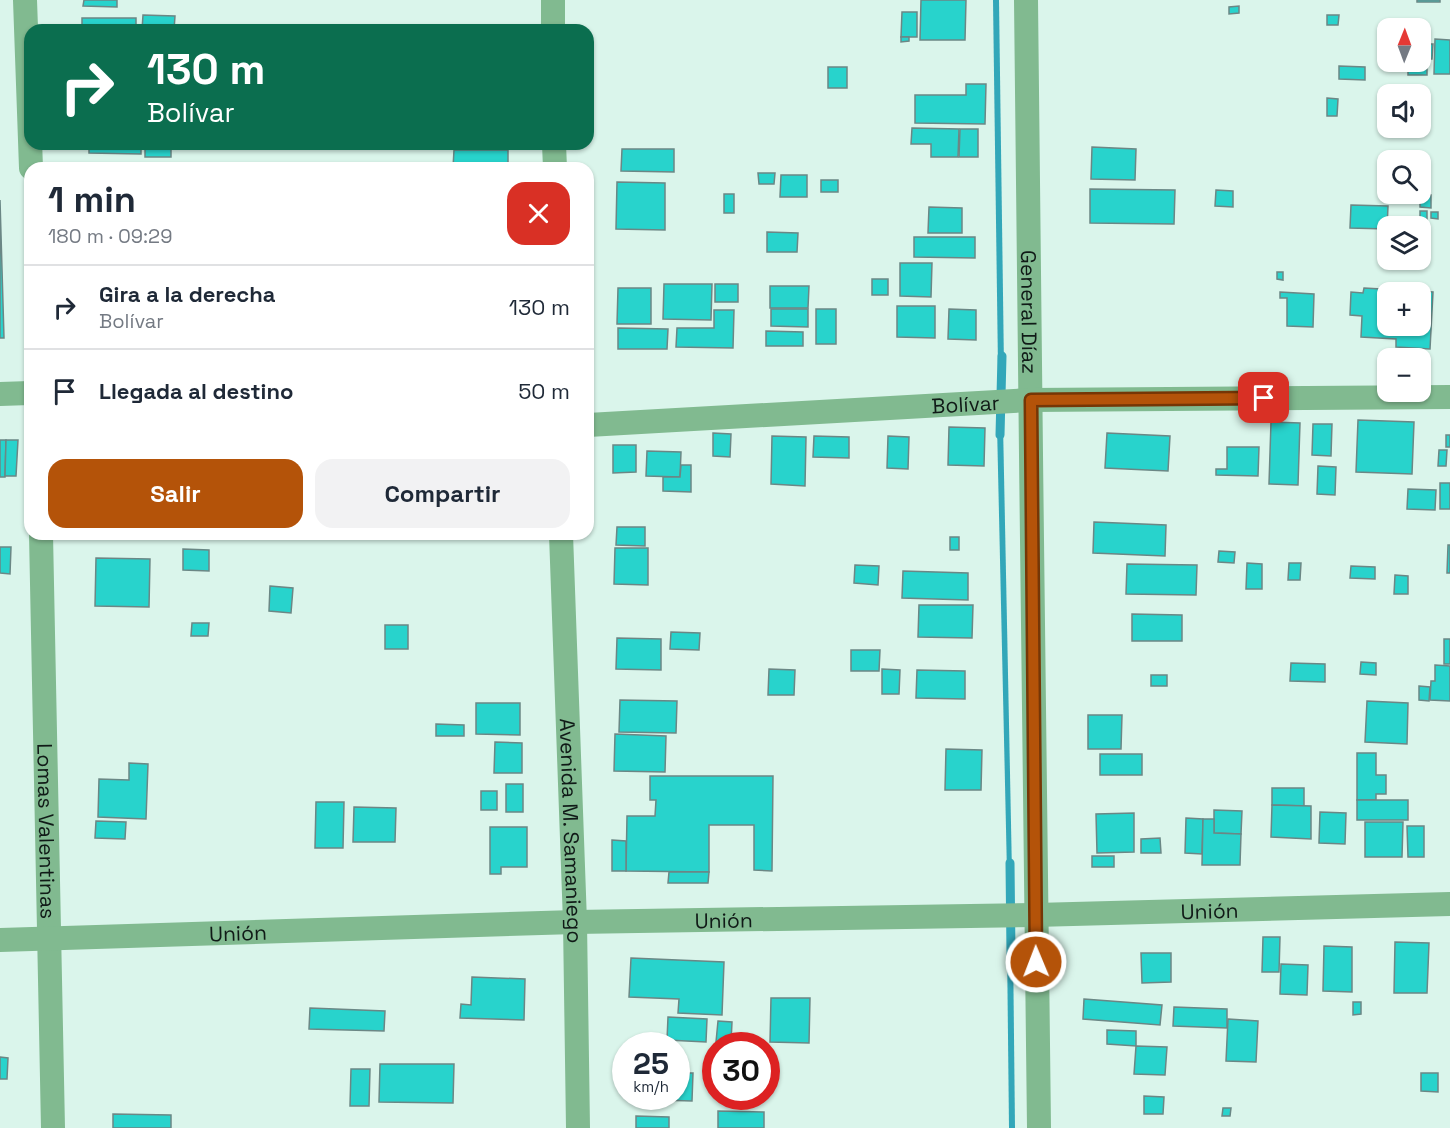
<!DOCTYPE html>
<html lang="es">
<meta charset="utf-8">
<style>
:root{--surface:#fff;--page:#f2f2f3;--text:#1f2937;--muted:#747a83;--line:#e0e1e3;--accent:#b45309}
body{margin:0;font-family:"Space Grotesk",sans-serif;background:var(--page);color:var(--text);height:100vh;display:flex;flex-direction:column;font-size:22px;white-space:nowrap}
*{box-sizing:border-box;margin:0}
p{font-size:20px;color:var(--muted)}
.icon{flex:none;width:33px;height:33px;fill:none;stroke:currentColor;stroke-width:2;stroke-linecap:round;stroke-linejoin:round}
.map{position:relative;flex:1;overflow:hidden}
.details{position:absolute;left:24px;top:162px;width:570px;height:378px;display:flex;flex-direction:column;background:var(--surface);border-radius:18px;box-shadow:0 2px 4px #0004}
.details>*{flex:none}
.top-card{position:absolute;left:24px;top:24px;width:570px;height:126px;border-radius:18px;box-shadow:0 2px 4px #0004;background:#0b6e4f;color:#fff;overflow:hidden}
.needle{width:39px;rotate:1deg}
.buttons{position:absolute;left:1377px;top:18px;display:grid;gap:12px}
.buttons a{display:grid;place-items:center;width:54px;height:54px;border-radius:12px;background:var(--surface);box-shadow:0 2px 4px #0004;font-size:30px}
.speed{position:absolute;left:612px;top:1032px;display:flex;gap:12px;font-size:30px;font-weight:700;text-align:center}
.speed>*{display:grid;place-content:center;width:78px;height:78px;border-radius:50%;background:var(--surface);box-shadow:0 2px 4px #0004;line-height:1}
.speed small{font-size:15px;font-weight:400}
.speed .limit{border:9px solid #d22;background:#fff;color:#111}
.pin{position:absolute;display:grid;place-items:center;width:51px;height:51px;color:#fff;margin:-26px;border-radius:12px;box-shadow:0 3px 9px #0006}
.me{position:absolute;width:66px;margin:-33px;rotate:359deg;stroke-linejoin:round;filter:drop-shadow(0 0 4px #0008)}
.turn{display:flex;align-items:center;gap:21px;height:126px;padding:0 24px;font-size:27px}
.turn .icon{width:78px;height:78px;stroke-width:2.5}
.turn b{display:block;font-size:42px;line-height:51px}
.round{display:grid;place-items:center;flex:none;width:63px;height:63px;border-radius:18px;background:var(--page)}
.overview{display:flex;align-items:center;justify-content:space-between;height:102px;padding:0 24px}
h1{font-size:36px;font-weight:600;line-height:45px}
.action{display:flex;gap:12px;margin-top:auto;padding:12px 24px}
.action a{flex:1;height:69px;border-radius:18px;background:var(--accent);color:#fff;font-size:24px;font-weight:600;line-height:69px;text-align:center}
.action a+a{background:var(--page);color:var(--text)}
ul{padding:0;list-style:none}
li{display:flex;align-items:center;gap:18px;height:84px;padding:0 24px;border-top:2px solid var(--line)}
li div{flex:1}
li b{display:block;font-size:22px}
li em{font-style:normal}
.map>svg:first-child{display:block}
.water{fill:#32a7b9}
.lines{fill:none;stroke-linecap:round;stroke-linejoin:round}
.stream{stroke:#32a7b9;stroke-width:9}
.building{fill:#28d3cc;stroke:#6b8785;stroke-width:1.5;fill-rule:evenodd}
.minor{stroke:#81ba90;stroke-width:24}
.route-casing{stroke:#753606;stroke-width:15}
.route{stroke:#b45309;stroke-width:10}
.labels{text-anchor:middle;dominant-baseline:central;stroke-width:4.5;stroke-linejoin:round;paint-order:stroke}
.street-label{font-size:21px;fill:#101a17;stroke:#f3fefa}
</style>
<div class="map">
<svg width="1450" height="1128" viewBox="0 0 1450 1128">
<rect width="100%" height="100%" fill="#daf5eb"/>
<g class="water">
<polygon points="993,0 999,0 1004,368 998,368"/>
<polygon points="1003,424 1012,873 1007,873 997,425"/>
<polygon points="1007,945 1013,945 1015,1128 1009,1128"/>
</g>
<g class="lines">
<g class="stream">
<polyline points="1000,435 1002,356"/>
<polyline points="1010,863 1011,954"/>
</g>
</g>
<g class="building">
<polygon points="84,0 117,0 117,7 83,6"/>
<polygon points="921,0 966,0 965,40 920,40"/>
<rect x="1417" y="0" width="23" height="2"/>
<polygon points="1239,6 1239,13 1229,14 1229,7"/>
<polygon points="902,12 917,12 917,37 901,37"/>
<polygon points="143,15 175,16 174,30 142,30"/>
<polygon points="1327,15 1339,15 1338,25 1327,25"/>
<rect x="82" y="18" width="54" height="12"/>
<polygon points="901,37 909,37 909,41 901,42"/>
<polygon points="1435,39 1450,40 1450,74 1434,74"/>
<polygon points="1424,44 1433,44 1432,59 1424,59"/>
<rect x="1408" y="63" width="19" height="12"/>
<polygon points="1339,66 1365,67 1365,80 1339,79"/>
<rect x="828" y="67" width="19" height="21"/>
<polygon points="966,84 986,84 985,124 915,123 915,95 966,95"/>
<polygon points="1327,98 1338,99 1337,116 1327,116"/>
<polygon points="912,128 959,129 958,157 931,157 931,144 911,144"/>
<polygon points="960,129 978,129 978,157 959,157"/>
<polygon points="89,144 141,144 141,154 89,153"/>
<rect x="145" y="144" width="26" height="13"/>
<polygon points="1092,147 1136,149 1135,180 1091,179"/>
<polygon points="622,149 674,149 674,172 621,171"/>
<polygon points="454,150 508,150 508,168 453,168"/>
<polygon points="758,173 775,173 774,184 759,184"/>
<polygon points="781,175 807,175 807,197 780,197"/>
<rect x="821" y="180" width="17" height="12"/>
<polygon points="617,182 665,183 665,230 616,229"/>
<polygon points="1090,189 1175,190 1174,224 1090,223"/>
<polygon points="1216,190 1233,191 1233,207 1215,206"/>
<rect x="724" y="194" width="10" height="19"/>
<polygon points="1420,194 1431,195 1431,208 1420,207"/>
<polygon points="0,200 4,338 0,338"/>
<polygon points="1351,205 1388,206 1387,229 1350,228"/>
<polygon points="929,207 962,208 962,233 928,233"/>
<rect x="1420" y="211" width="7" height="10"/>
<polygon points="1431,212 1438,212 1438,219 1431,218"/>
<polygon points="767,232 798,233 797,252 767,252"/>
<polygon points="1420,235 1428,236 1427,250 1420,250"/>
<polygon points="914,237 975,237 975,258 914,257"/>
<polygon points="900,263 932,263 931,297 900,296"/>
<polygon points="1277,272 1283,272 1283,280 1277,279"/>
<rect x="872" y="279" width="16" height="16"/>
<polygon points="664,284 712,284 711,320 663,319"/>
<rect x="715" y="284" width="23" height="18"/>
<polygon points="770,286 809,286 808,308 770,308"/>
<polygon points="618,288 651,288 651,324 617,324"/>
<path d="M1364,288l69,4 -3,57 -34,-2v-8l-35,-2 1,-21 -12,-1 1,-23 12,1zM1388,292h32v34h-32z"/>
<polygon points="1280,292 1314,294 1313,327 1287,326 1287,298 1280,298"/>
<polygon points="897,306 935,306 935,338 897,337"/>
<polygon points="771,309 808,309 808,327 771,326"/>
<rect x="816" y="309" width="20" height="35"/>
<polygon points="949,309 976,310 976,340 948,339"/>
<polygon points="714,310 734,310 733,348 676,347 677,328 714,328"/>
<polygon points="618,328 668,329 667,349 618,349"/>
<polygon points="766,331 803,332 803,346 766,346"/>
<polygon points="1358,420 1414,422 1412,474 1356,472"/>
<polygon points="1271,422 1300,423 1298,485 1269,484"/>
<polygon points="1313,424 1332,424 1331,456 1312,455"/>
<polygon points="949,427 985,428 984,466 948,465"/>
<polygon points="713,433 731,434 730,457 713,456"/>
<polygon points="1107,433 1170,436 1168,471 1105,468"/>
<rect x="1446" y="435" width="4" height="12"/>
<polygon points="772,436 806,437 805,486 771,484"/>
<polygon points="814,436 849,437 849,458 813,457"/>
<polygon points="888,436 909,437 908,469 887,468"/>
<polygon points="0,440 6,440 5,477 0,477"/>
<polygon points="6,440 18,440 16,476 5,476"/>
<polygon points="613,445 636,445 636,472 613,473"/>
<polygon points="1227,447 1259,447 1258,476 1216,475 1216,469 1227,469"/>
<polygon points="1439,450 1447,450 1446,466 1438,466"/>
<polygon points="647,451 681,452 680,477 646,476"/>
<polygon points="681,465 691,465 691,492 663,491 663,477 680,477"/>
<polygon points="1318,466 1336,467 1335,495 1317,494"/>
<rect x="1440" y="483" width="10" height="26"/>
<polygon points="1408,489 1436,490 1435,510 1407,509"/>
<polygon points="1094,522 1166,525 1165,556 1093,553"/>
<polygon points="617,527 645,527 645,546 616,545"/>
<rect x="950" y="537" width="9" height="13"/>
<polygon points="1448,545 1450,545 1450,573 1447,573"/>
<polygon points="0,547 11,547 10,574 0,573"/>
<polygon points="615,548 648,548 648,585 614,584"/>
<polygon points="183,549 209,550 209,571 183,570"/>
<polygon points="1219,551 1235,552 1234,563 1218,562"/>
<polygon points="96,558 150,559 149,607 95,606"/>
<polygon points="1247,563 1262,564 1262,589 1246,589"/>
<polygon points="1289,563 1301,563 1300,580 1288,580"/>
<polygon points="1127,564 1197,565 1196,595 1126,594"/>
<polygon points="855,565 879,566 878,585 854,583"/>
<polygon points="1351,566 1375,567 1375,579 1350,578"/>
<polygon points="903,571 968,573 968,600 902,598"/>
<polygon points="1395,575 1408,576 1408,594 1394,594"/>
<polygon points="270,586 293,588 291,613 269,611"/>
<polygon points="919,605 973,605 972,638 918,637"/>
<polygon points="1132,614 1182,615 1182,641 1132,641"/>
<polygon points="192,623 209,623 208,636 191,636"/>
<rect x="385" y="625" width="23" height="24"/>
<polygon points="671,632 700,633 699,650 670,649"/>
<polygon points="617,638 661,639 661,670 616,669"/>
<rect x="1444" y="639" width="6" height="25"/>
<polygon points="851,650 880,650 879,671 851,671"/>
<polygon points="1361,662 1376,663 1376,675 1360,674"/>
<polygon points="1291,663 1325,664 1325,682 1290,681"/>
<polygon points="1435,665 1450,666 1450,701 1430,700 1431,681 1435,681"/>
<polygon points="769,669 795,670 794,695 768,695"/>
<polygon points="882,669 900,670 899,694 882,694"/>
<polygon points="917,670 965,671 965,699 916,698"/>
<rect x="1151" y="675" width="16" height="11"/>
<polygon points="1419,686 1430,687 1429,701 1419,700"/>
<polygon points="620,700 677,701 676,733 619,732"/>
<polygon points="1367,701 1408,703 1407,744 1365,742"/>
<polygon points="476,703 520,703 520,735 476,734"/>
<polygon points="1088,715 1122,715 1121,749 1088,749"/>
<polygon points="436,724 464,725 464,736 436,736"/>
<polygon points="615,734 666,736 665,772 614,771"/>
<polygon points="495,742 522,743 522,773 494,773"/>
<polygon points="946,749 982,750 981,790 945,790"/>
<polygon points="1357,753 1376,753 1376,775 1386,775 1386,794 1376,794 1376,800 1357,800"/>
<rect x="1100" y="754" width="42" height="21"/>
<polygon points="129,763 148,764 146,819 98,817 99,779 129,780"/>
<polygon points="650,776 773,776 772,871 754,870 754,825 709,825 709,872 626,871 627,816 655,816 656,800 650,800"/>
<rect x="506" y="784" width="17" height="28"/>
<polygon points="1272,788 1304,788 1304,806 1272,805"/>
<rect x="481" y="791" width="16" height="19"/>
<rect x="1357" y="800" width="51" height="20"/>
<polygon points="316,802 344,802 343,848 315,848"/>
<polygon points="1272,805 1311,806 1311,839 1271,837"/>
<polygon points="354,807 396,808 395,842 353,842"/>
<polygon points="1214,810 1242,811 1241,834 1214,833"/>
<polygon points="1320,812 1346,813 1345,844 1319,843"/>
<polygon points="1134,813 1134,852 1097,853 1096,814"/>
<polygon points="1186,818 1203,819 1202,854 1185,853"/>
<polygon points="1203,819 1214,819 1214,833 1241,834 1240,865 1202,865"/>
<polygon points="96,821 126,822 125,839 95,838"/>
<polygon points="1365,822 1403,822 1402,857 1365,857"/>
<polygon points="1407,826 1424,826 1424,857 1408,857"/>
<polygon points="490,827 527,827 527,867 501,867 501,874 490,874"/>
<polygon points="1160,838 1161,853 1141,853 1141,839"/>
<polygon points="612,840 626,841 626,871 612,871"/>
<rect x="1092" y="856" width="22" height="11"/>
<polygon points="669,872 709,872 708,883 668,883"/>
<polygon points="1263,937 1280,937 1279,972 1262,972"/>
<polygon points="1395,942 1429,943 1427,993 1394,993"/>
<polygon points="1324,946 1352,947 1352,992 1323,991"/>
<polygon points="1141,953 1171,953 1171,982 1142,983"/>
<polygon points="631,958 724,962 722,1015 678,1013 679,999 629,997"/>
<polygon points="1281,964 1308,965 1307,995 1280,994"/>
<polygon points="472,977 525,979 524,1020 460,1018 461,1004 471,1005"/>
<polygon points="771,998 810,998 809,1043 770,1042"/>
<polygon points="1084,999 1162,1005 1160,1025 1083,1019"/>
<polygon points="1353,1002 1361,1002 1361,1014 1353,1015"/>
<polygon points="1174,1007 1227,1009 1227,1028 1173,1026"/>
<polygon points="310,1008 385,1011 384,1031 309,1029"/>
<polygon points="668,1017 707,1019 706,1042 667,1040"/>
<polygon points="1228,1019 1258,1021 1256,1062 1226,1061"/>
<polygon points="718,1021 732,1022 731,1043 716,1042"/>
<polygon points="1107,1030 1136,1031 1136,1046 1107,1044"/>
<polygon points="1136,1046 1167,1047 1165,1075 1134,1074"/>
<polygon points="0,1057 8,1058 7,1079 0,1079"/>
<polygon points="380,1064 454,1064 453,1103 379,1102"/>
<polygon points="351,1069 370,1069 369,1106 350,1106"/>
<polygon points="676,1073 693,1073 692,1101 659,1100 659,1096 676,1096"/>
<polygon points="1421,1073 1438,1073 1438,1092 1421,1091"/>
<polygon points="1144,1096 1164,1097 1163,1114 1144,1114"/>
<polygon points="1223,1108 1231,1108 1230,1116 1222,1116"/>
<polygon points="718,1111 764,1112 764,1128 718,1128"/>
<polygon points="113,1114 171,1115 171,1128 113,1128"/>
<polygon points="636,1116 669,1117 669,1128 636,1128"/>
</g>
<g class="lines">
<g class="minor">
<polyline points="25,0 31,168"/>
<polyline points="553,0 553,30"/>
<path id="s1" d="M1026,0c5,376 7,752 13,1128"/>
<polyline points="554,144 555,168"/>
<polyline points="0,394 30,393"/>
<path id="s2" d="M588,425l443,-25 419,-3"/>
<path id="s3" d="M41,534l12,594"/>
<path id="s4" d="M561,534l14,388 3,206"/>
<path id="s5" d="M0,940l575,-18 460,-7 415,-11"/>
</g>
</g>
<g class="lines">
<defs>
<polyline id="route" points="1036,962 1031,400 1264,398"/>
</defs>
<use href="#route" class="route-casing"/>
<use href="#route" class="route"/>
</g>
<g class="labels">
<g class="street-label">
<text stroke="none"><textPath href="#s1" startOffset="312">General Díaz</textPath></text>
<text stroke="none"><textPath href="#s2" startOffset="378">Bolívar</textPath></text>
<text stroke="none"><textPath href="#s3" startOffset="297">Lomas Valentinas</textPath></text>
<text stroke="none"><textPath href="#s4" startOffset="297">Avenida M. Samaniego</textPath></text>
<text stroke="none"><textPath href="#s5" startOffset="1210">Unión</textPath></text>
<text stroke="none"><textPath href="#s5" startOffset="724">Unión</textPath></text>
<text stroke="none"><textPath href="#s5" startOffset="238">Unión</textPath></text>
</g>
</g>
</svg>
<div class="buttons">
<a><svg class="needle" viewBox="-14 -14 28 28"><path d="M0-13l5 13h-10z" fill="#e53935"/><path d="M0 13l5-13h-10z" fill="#747a83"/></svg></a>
<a><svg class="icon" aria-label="sound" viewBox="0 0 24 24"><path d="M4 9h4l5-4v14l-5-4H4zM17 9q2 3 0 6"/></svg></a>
<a><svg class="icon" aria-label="search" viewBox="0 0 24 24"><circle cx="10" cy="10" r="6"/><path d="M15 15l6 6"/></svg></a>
<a><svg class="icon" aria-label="layers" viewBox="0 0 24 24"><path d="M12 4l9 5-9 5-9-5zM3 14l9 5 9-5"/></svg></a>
<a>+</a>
<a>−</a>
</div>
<div class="speed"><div>25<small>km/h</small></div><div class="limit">30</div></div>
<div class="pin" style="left:1264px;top:398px;background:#d93025"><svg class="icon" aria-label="arrive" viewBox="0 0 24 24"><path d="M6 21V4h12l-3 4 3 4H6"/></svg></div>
<svg class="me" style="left:1036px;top:962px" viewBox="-20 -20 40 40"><circle r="17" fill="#b45309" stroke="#fff" stroke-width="3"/><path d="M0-11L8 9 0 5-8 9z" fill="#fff"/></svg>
<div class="top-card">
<div class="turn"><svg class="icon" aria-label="right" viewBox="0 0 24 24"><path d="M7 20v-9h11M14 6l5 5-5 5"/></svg><div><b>130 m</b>Bolívar</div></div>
</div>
<section class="details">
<div class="overview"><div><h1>1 min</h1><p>180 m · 09:29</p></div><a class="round" style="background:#d93025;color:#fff"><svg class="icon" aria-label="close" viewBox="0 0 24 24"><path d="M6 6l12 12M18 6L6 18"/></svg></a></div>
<ul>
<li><svg class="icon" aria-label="right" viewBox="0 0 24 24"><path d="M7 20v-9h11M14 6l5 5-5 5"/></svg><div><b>Gira a la derecha</b><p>Bolívar</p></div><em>130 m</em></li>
<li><svg class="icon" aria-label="arrive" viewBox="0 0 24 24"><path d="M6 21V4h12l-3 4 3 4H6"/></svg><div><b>Llegada al destino</b></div><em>50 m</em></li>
</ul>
<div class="action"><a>Salir</a><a>Compartir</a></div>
</section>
</div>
